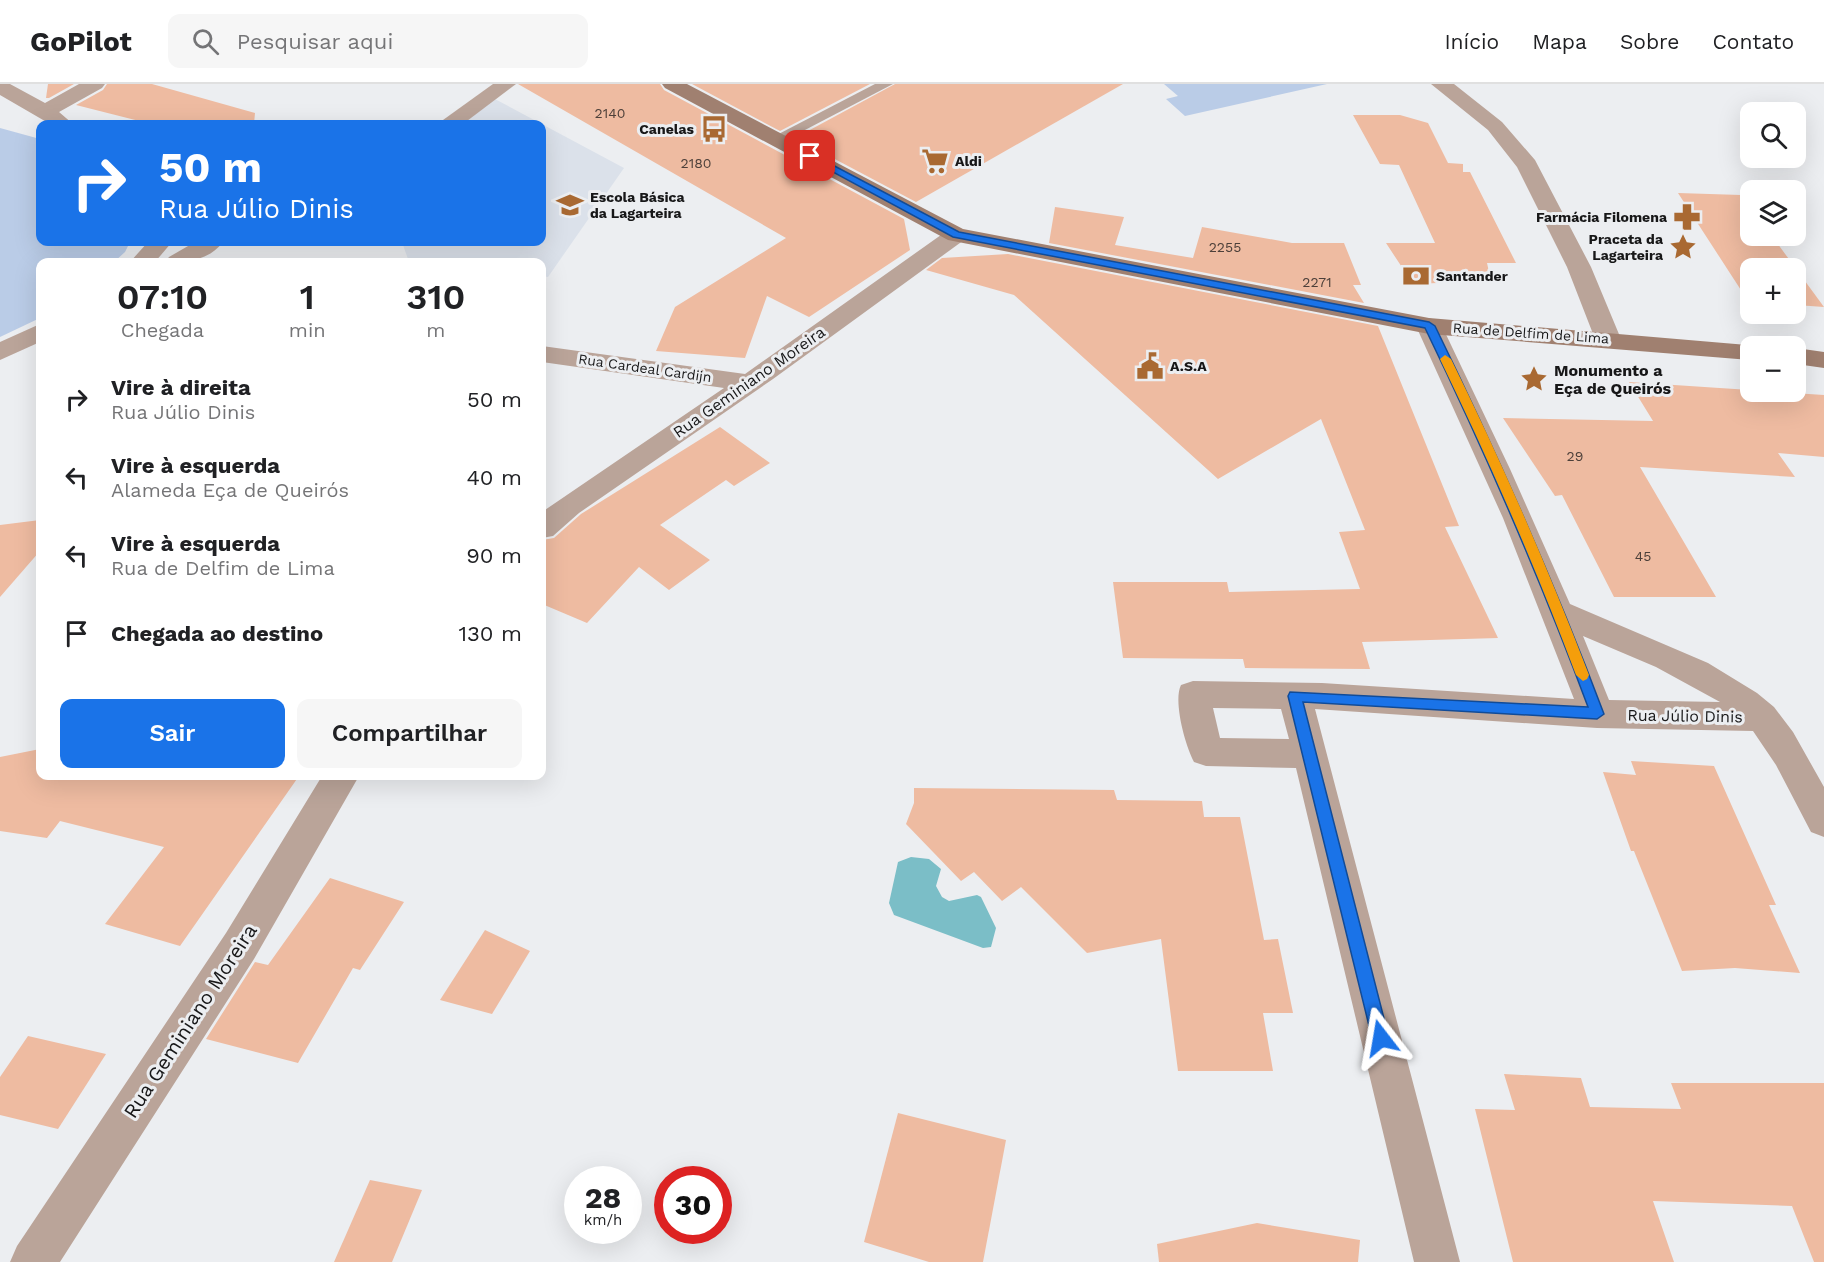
<!DOCTYPE html>
<html lang="pt">
<meta charset="utf-8">
<style>
:root{--surface:#fff;--page:#f6f6f6;--text:#202124;--muted:#757577;--line:#e0e0e0;--accent:#1a73e8}
body{margin:0;font-family:"Work Sans",sans-serif;background:var(--page);color:var(--text);height:100vh;display:flex;flex-direction:column;font-size:22px;white-space:nowrap}
*{box-sizing:border-box;margin:0}
p{font-size:20px;color:var(--muted)}
.icon{flex:none;width:33px;height:33px;fill:none;stroke:currentColor;stroke-width:2;stroke-linecap:round;stroke-linejoin:round}
.map{position:relative;flex:1;overflow:hidden}
.panel{position:absolute;left:36px;top:174px;width:510px;height:522px;display:flex;flex-direction:column;background:var(--surface);border-radius:12px;box-shadow:0 6px 24px #0002}
.panel>*{flex:none}
.top-card{position:absolute;left:36px;top:36px;width:510px;height:126px;border-radius:12px;box-shadow:0 6px 24px #0002;background:#1a73e8;color:#fff;overflow:hidden}
.tools{position:absolute;left:1740px;top:18px;display:grid;gap:12px}
.tools a{display:grid;place-items:center;width:66px;height:66px;border-radius:12px;background:var(--surface);box-shadow:0 6px 24px #0002;font-size:30px}
.speed{position:absolute;left:564px;top:1082px;display:flex;gap:12px;font-size:30px;font-weight:700;text-align:center}
.speed>*{display:grid;place-content:center;width:78px;height:78px;border-radius:50%;background:var(--surface);box-shadow:0 6px 24px #0002;line-height:1}
.speed small{font-size:15px;font-weight:400}
.speed .limit{border:9px solid #d22;background:#fff;color:#111}
.pin{position:absolute;display:grid;place-items:center;width:51px;height:51px;color:#fff;margin:-26px;border-radius:12px;box-shadow:0 3px 9px #0006}
.me{position:absolute;width:66px;margin:-33px;rotate:346deg;stroke-linejoin:round;filter:drop-shadow(0 0 4px #0008)}
.turn{display:flex;align-items:center;gap:21px;height:126px;padding:0 24px;font-size:27px}
.turn .icon{width:78px;height:78px;stroke-width:2.5}
.turn b{display:block;font-size:42px;line-height:51px}
.eta{display:flex;justify-content:space-evenly;align-items:center;height:102px;text-align:center}
.eta b{font-size:36px;font-weight:600;line-height:42px}
.action{display:flex;gap:12px;margin-top:auto;padding:12px 24px}
.action a{flex:1;height:69px;border-radius:12px;background:var(--accent);color:#fff;font-size:24px;font-weight:600;line-height:69px;text-align:center}
.action a+a{background:var(--page);color:var(--text)}
ul{padding:0;list-style:none}
li{display:flex;align-items:center;gap:18px;height:78px;padding:0 24px}
li div{flex:1}
li b{display:block;font-size:22px}
li em{font-style:normal}
header{display:flex;align-items:center;gap:36px;box-sizing:border-box;height:84px;padding:0 30px;background:var(--surface);border-bottom:2px solid var(--line)}
header strong{font-size:28px}
nav{display:flex;gap:33px;margin-inline-start:auto;font-size:21px}
.search{width:420px;height:54px;background:var(--page);display:flex;align-items:center;gap:15px;box-sizing:border-box;padding:0 21px;border-radius:12px;color:var(--muted);font-size:22px}
.map>svg:first-child{display:block}
.built{fill:#dbe1ea}
.green{fill:#bacce7}
.water{fill:#7bbec7}
.building{fill:#eebba1}
.lines{fill:none;stroke-linecap:round;stroke-linejoin:round}
.lane{fill:#baa499;fill-rule:evenodd}
.street{fill:#baa499;fill-rule:evenodd}
.secondary{fill:#a08070;fill-rule:evenodd}
.route{fill:#1a73e8;stroke:#114b97;stroke-width:1.5}
.slow{fill:#f59e0b}
.labels{text-anchor:middle;dominant-baseline:central;stroke-width:6;stroke-linejoin:round;paint-order:stroke}
.number-label{font-size:14px;fill:#4d403a}
.far-poi-label{font-size:14px;font-weight:bold;fill:#171718;stroke:#eceef1;text-anchor:start}
.far-street-label{font-size:14px;fill:#171718;stroke:#eceef1}
.poi-label{font-size:16px;font-weight:bold;fill:#171718;stroke:#eceef1;text-anchor:start}
.street-label{font-size:16px;fill:#171718;stroke:#eceef1}
.near-street-label{font-size:20px;fill:#171718;stroke:#eceef1}
</style>
<header>
<strong>GoPilot</strong>
<div class="search"><svg class="icon" aria-label="search" viewBox="0 0 24 24"><circle cx="10" cy="10" r="6"/><path d="M15 15l6 6"/></svg>Pesquisar aqui</div>
<nav><a>Início</a><a>Mapa</a><a>Sobre</a><a>Contato</a></nav>
</header>
<div class="map">
<svg width="1824" height="1178" viewBox="0 0 1824 1178">
<rect width="100%" height="100%" fill="#eceef1"/>
<polygon class="built" points="493,14 624,84 548,193 542,192 542,178 409,178 402,158 542,158 542,40 456,40"/>
<g class="green">
<polygon points="1164,0 1327,0 1185,32 1166,15 1178,12"/>
<polygon points="0,44 40,55 40,158 130,158 125,168 114,178 40,178 40,234 0,253"/>
</g>
<polygon class="water" points="911,773 929,775 941,785 936,802 942,813 949,817 977,811 981,813 996,844 991,863 983,864 894,831 889,819 898,778"/>
<g class="building">
<polygon points="48,0 74,0 49,14 46,14"/>
<polygon points="107,0 152,0 255,29 254,40 151,40 76,21 103,6"/>
<polygon points="518,0 660,0 664,6 904,135 910,166 809,233 767,212 745,274 656,267 675,223 786,154"/>
<polygon points="692,0 870,0 780,47"/>
<polygon points="895,0 1123,0 916,118 795,54"/>
<polygon points="1353,31 1400,31 1428,39 1448,79 1463,80 1463,88 1470,88 1516,179 1487,179 1489,188 1459,188 1463,198 1413,200 1386,159 1435,159 1399,81 1380,80"/>
<polygon points="1678,109 1741,111 1750,123 1750,152 1772,152 1824,223 1796,221 1796,184 1750,184 1750,220"/>
<polygon points="1055,123 1124,133 1115,161 1193,174 1202,143 1292,159 1344,159 1361,201 1353,201 1364,219 1049,159"/>
<polygon points="1008,170 1378,242 1459,442 1445,443 1498,554 1362,558 1370,585 1245,584 1243,575 1123,574 1113,498 1227,498 1229,508 1360,505 1339,448 1365,446 1321,335 1218,395 1014,211 926,186 942,174"/>
<polygon points="1629,298 1824,311 1824,373 1778,369 1795,393 1640,383 1716,513 1614,513 1562,411 1555,412 1503,334 1653,337"/>
<polygon points="720,343 770,379 734,402 726,396 660,441 710,476 669,506 639,483 587,539 542,520 542,456 554,454 581,430"/>
<polygon points="40,436 40,467 0,513 0,441"/>
<polygon points="40,665 40,692 299,692 180,862 105,840 164,763 60,737 47,754 0,747 0,673"/>
<polygon points="1631,677 1714,682 1776,821 1769,821 1800,889 1735,884 1682,887 1634,767 1631,767 1603,688 1636,691"/>
<polygon points="914,704 1114,706 1117,716 1202,717 1204,733 1240,733 1264,856 1278,855 1293,929 1263,929 1273,987 1178,987 1161,855 1087,869 1021,803 1002,817 974,788 961,797 906,740 914,719"/>
<polygon points="330,794 404,818 360,886 353,884 298,979 206,955 255,878 268,881"/>
<polygon points="485,846 530,867 492,930 440,916"/>
<polygon points="28,952 106,970 58,1045 0,1031 0,993"/>
<polygon points="1504,990 1581,994 1590,1023 1681,1025 1671,999 1824,999 1824,1178 1814,1178 1792,1122 1653,1117 1674,1178 1513,1178 1475,1025 1515,1026"/>
<polygon points="898,1029 1006,1056 983,1178 929,1178 864,1158"/>
<polygon points="370,1096 422,1106 392,1178 334,1178"/>
<polygon points="1257,1139 1360,1156 1358,1178 1159,1178 1157,1160"/>
</g>
<g class="lines">
<polygon class="lane" points="875,0 893,0 782,58 777,60 769,55"/>
<g class="street">
<polygon points="0,0 10,0 45,19 79,0 105,0 102,4 59,28 73,40 50,40 0,11"/>
<polygon points="493,0 516,0 463,40 440,40 443,36"/>
<polygon points="1431,0 1454,0 1502,38 1535,76 1591,183 1621,255 1617,261 1608,263 1599,261 1595,255 1567,183 1517,83 1488,46"/>
<polygon points="956,144 964,146 968,151 964,156 773,295 579,429 553,452 542,454 542,428 724,304 542,278 542,262 745,290 948,146"/>
<polygon points="148,158 172,158 155,178 130,178"/>
<path d="M195,158h28c-14,19 -37,20 -58,20l4,-5z"/>
<path d="M1429,234l9,3 4,5 68,143 60,135 138,59 49,30 17,14 19,25 31,55v50l-13,-5 -35,-67 -23,-34 -156,-3 -282,-19 145,553h-46l-118,-494 -90,-2 -12,-4c-9,-17 -21,-61 -13,-77l12,-4 129,2 252,16 -71,-181 -87,-192 4,-5zM1583,552l73,31 64,35 -111,-2zM1213,624l68,1 8,30 -69,-1z"/>
<polygon points="40,240 40,258 0,276 0,258"/>
<polygon points="322,692 359,692 254,875 60,1178 10,1178 17,1162 226,849"/>
</g>
<g class="secondary">
<polygon points="662,0 687,0 963,145 1429,234 1759,262 1750,262 1750,276 1429,250 948,156 665,4"/>
<polygon points="1796,264 1824,268 1824,284 1796,280"/>
</g>
</g>
<path class="route" d="M810,69l149,79 470,90 6,4c62,127 119,255 169,388l-7,5 -294,-17 86,336 -2,6 -6,3 -6,-3 -3,-6 -84,-342 2,-4 298,15c-48,-129 -103,-255 -163,-379l-472,-91 -146,-79 -2,-2z"/>
<path class="slow" d="M1445,271l6,4c51,103 97,209 138,316l-2,4 -4,2 -7,-6c-40,-107 -86,-213 -136,-316z"/>
<defs>
<symbol id="bus-bare" viewBox="-9 -9 18 18"><path d="M-5-6H5V4H4V6H2V4H-2V6H-4V4H-5ZM-3.5-4V0h7V-4ZM-3.5 1.2v1.5H-2V1.2ZM2 1.2v1.5H3.5V1.2Z" fill="#a96932" stroke="#eceef1" stroke-width="2.5" paint-order="stroke"/></symbol>
<symbol id="supermarket-bare" viewBox="-9 -9 18 18"><path d="M-6-5.5h2.5l.6 2H6L4.5 2H-2.5L-4.4-4H-6ZM-1.5 3.2a1.3 1.3 0 1 0 .1 0ZM3 3.2a1.3 1.3 0 1 0 .1 0Z" fill="#a96932" stroke="#eceef1" stroke-width="2.5" paint-order="stroke"/></symbol>
<symbol id="school-bare" viewBox="-9 -9 18 18"><path d="M0-5L7-2L0 1L-7-2ZM-4 1L0 2.5L4 1V4Q0 6-4 4Z" fill="#a96932" stroke="#eceef1" stroke-width="2.5" paint-order="stroke"/></symbol>
<symbol id="pharmacy-bare" viewBox="-9 -9 18 18"><path d="M-2-6h4v4h4v4h-4v4h-4v-4h-4v-4h4Z" fill="#a96932" stroke="#eceef1" stroke-width="2.5" paint-order="stroke"/></symbol>
<symbol id="sight-bare" viewBox="-9 -9 18 18"><path d="M0-6L1.8-2.2L6-1.7L2.9 1.2L3.7 5.4L0 3.3L-3.7 5.4L-2.9 1.2L-6-1.7L-1.8-2.2Z" fill="#a96932" stroke="#eceef1" stroke-width="2.5" paint-order="stroke"/></symbol>
<symbol id="bank-bare" viewBox="-9 -9 18 18"><path d="M-6-4H6V4H-6ZM0-2.3a2.3 2.3 0 1 0 0 4.6a2.3 2.3 0 1 0 0-4.6Z" fill="#a96932" stroke="#eceef1" stroke-width="2.5" paint-order="stroke"/></symbol>
<symbol id="civic-bare" viewBox="-9 -9 18 18"><path d="M-.6-6.5H3V-4.5H.6V-3L4-1V1h2V6H-6V1h2V-1L-.6-3ZM-1.2 2.5V6h2.4V2.5Z" fill="#a96932" stroke="#eceef1" stroke-width="2.5" paint-order="stroke"/></symbol>
</defs>
<g fill-rule="evenodd">
<use href="#bus-bare" x="695" y="26" width="38" height="38"/>
<use href="#supermarket-bare" x="916" y="58" width="38" height="38"/>
<use href="#school-bare" x="551" y="102" width="38" height="38"/>
<use href="#pharmacy-bare" x="1668" y="114" width="38" height="38"/>
<use href="#sight-bare" x="1664" y="144" width="38" height="38"/>
<use href="#bank-bare" x="1397" y="173" width="38" height="38"/>
<use href="#civic-bare" x="1131" y="263" width="38" height="38"/>
<use href="#sight-bare" x="1515" y="276" width="38" height="38"/>
</g>
<g class="labels">
<g class="number-label">
<text x="610" y="29">2140</text>
<text x="696" y="79">2180</text>
<text x="1225" y="163">2255</text>
<text x="1317" y="198">2271</text>
<text x="1575" y="372">29</text>
<text x="1643" y="472">45</text>
</g>
<g class="far-poi-label">
<text x="694" y="45" text-anchor="end">Canelas</text>
<text x="955" y="77">Aldi</text>
<text x="590" y="113">Escola Básica<tspan x="590" dy="16">da Lagarteira</tspan></text>
<text x="1667" y="133" text-anchor="end">Farmácia Filomena</text>
<text x="1663" y="155" text-anchor="end">Praceta da<tspan x="1663" dy="16">Lagarteira</tspan></text>
<text x="1436" y="192">Santander</text>
<text x="1170" y="282">A.S.A</text>
</g>
<g class="far-street-label">
<text transform="translate(1531 249) rotate(4)">Rua de Delfim de Lima</text>
<text transform="translate(645 284) rotate(8)">Rua Cardeal Cardijn</text>
</g>
<g class="poi-label">
<text x="1554" y="286">Monumento a<tspan x="1554" dy="18">Eça de Queirós</tspan></text>
</g>
<g class="street-label">
<text transform="translate(749 298) rotate(-35)">Rua Geminiano Moreira</text>
<text transform="translate(1685 632) rotate(1)">Rua Júlio Dinis</text>
</g>
<g class="near-street-label">
<text transform="translate(190 937) rotate(-57)">Rua Geminiano Moreira</text>
</g>
</g>
</svg>
<div class="tools">
<a><svg class="icon" aria-label="search" viewBox="0 0 24 24"><circle cx="10" cy="10" r="6"/><path d="M15 15l6 6"/></svg></a>
<a><svg class="icon" aria-label="layers" viewBox="0 0 24 24"><path d="M12 4l9 5-9 5-9-5zM3 14l9 5 9-5"/></svg></a>
<a>+</a>
<a>−</a>
</div>
<div class="speed"><div>28<small>km/h</small></div><div class="limit">30</div></div>
<div class="pin" style="left:810px;top:72px;background:#d93025"><svg class="icon" aria-label="arrive" viewBox="0 0 24 24"><path d="M6 21V4h12l-3 4 3 4H6"/></svg></div>
<svg class="me" style="left:1381px;top:954px" viewBox="-20 -20 40 40"><path d="M0-17L14 15 0 8-14 15z" fill="#1a73e8" stroke="#fff" stroke-width="4"/></svg>
<div class="top-card">
<div class="turn"><svg class="icon" aria-label="right" viewBox="0 0 24 24"><path d="M7 20v-9h11M14 6l5 5-5 5"/></svg><div><b>50 m</b>Rua Júlio Dinis</div></div>
</div>
<section class="panel">
<div class="eta">
<div><b>07:10</b><p>Chegada</p></div>
<div><b>1</b><p>min</p></div>
<div><b>310</b><p>m</p></div>
</div>
<ul>
<li><svg class="icon" aria-label="right" viewBox="0 0 24 24"><path d="M7 20v-9h11M14 6l5 5-5 5"/></svg><div><b>Vire à direita</b><p>Rua Júlio Dinis</p></div><em>50 m</em></li>
<li><svg class="icon" aria-label="left" viewBox="0 0 24 24"><path d="M17 20v-9H6M10 6l-5 5 5 5"/></svg><div><b>Vire à esquerda</b><p>Alameda Eça de Queirós</p></div><em>40 m</em></li>
<li><svg class="icon" aria-label="left" viewBox="0 0 24 24"><path d="M17 20v-9H6M10 6l-5 5 5 5"/></svg><div><b>Vire à esquerda</b><p>Rua de Delfim de Lima</p></div><em>90 m</em></li>
<li><svg class="icon" aria-label="arrive" viewBox="0 0 24 24"><path d="M6 21V4h12l-3 4 3 4H6"/></svg><div><b>Chegada ao destino</b></div><em>130 m</em></li>
</ul>
<div class="action"><a>Sair</a><a>Compartilhar</a></div>
</section>
</div>
